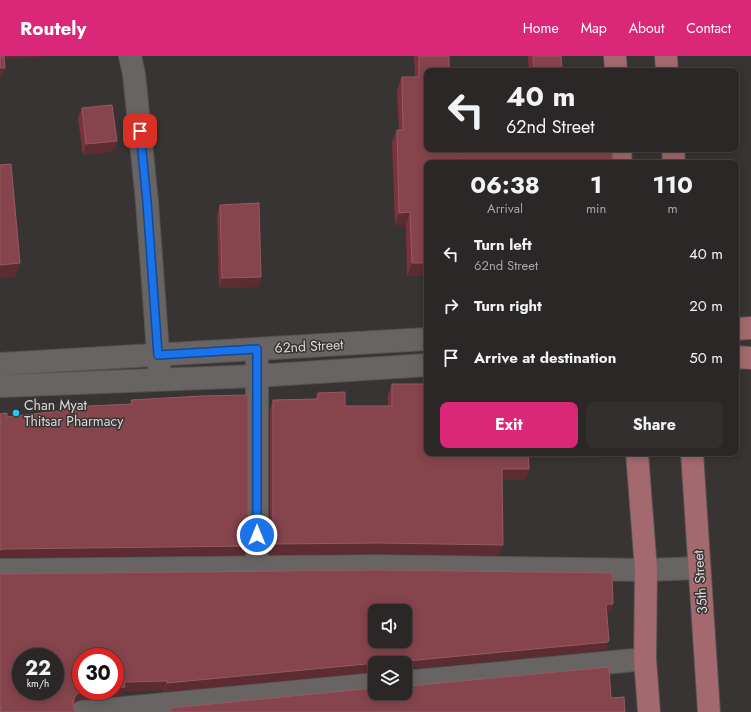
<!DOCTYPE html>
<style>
:root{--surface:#2b2727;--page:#332f2f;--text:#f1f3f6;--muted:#a6a5a7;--line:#474444;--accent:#db2777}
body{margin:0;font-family:Jost,sans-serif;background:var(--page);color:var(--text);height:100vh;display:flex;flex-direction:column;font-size:15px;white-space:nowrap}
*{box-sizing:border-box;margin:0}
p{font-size:13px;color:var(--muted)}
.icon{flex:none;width:22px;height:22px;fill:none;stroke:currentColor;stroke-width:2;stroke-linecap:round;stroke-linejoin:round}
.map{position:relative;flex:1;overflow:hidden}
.details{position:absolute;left:424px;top:104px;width:315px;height:296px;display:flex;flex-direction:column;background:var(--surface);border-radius:8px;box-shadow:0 2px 10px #0003,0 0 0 1px var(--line)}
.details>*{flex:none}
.hud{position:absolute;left:424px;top:12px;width:315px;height:84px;border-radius:8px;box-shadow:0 2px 10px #0003,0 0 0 1px var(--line);background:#2b2727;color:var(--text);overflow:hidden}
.controls{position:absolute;left:368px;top:548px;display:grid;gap:8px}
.controls a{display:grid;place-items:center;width:44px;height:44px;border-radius:8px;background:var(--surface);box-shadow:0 2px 10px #0003,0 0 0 1px var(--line);font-size:20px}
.speed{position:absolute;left:12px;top:592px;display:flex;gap:8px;font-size:20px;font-weight:700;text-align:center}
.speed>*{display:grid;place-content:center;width:52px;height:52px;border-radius:50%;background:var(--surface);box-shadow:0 2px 10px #0003,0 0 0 1px var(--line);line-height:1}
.speed small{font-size:10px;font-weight:400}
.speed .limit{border:6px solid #d22;background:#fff;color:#111}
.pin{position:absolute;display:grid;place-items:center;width:34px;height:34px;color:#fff;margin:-17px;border-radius:8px;box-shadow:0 2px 6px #0006}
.me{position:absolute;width:44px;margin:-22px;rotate:0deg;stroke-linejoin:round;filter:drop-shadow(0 0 3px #0008)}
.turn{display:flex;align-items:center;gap:14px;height:84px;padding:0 16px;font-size:18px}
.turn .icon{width:52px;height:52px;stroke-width:2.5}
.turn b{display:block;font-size:28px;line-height:34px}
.eta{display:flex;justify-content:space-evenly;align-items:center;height:68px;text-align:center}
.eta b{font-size:24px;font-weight:700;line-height:28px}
.cta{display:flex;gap:8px;margin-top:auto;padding:8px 16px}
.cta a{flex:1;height:46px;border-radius:8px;background:var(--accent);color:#fff;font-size:16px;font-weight:700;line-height:46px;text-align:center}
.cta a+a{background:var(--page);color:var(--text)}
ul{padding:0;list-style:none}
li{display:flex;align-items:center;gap:12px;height:52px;padding:0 16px}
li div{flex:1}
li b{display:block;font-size:15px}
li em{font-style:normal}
header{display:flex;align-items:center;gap:24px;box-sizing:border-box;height:56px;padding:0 20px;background:var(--accent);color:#fff}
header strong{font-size:19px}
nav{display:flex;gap:22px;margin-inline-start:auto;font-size:14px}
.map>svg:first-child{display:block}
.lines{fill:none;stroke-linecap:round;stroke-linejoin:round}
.minor-casing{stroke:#545151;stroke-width:24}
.secondary-casing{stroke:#545151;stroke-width:24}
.primary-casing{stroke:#545151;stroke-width:24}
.minor{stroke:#696464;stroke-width:22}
.secondary{stroke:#696464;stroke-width:22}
.primary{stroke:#a3696e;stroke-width:22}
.wall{fill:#7b323d}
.shaded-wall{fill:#5c2c32}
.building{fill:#86444d;stroke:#935b63;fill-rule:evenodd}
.route-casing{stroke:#114b97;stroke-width:10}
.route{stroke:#1a73e8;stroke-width:7}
.poi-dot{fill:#20c9fd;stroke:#393434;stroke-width:1.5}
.labels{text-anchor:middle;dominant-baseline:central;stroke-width:3;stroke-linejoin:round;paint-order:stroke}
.street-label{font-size:14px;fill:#dbd8d8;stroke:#393434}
.poi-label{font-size:14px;fill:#dbd8d8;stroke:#393434;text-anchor:start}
</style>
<header>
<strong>Routely</strong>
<nav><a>Home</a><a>Map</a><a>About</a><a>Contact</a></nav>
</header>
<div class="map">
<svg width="751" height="656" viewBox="0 0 751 656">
<rect width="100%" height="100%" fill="#393434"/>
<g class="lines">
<defs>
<g id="minor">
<polyline points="130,0 134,18 147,146 160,323"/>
<polyline points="257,293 257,511"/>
<polyline points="0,514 376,510 646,514 699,512"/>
<polyline points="405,626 645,603"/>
<polyline points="82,656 375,628"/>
</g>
<g id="secondary">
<polyline points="0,308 427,283"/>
<polyline points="0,330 256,320 427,309"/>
</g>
<g id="primary">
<polyline points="615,0 616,15"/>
<polyline points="666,0 667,15"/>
<polyline points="620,93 621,107"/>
<polyline points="673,93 674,107"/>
<polyline points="736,273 751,272"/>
<polyline points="736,301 751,302"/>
<polyline points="637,397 646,514 645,603 649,656"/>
<polyline points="692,397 709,656"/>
</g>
</defs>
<use href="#minor" class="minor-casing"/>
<use href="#secondary" class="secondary-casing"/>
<use href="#primary" class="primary-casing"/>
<use href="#minor" class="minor"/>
<use href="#secondary" class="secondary"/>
<use href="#primary" class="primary"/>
</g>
<g class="wall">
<polygon points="414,0 449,0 427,15 458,97 531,95 531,93 612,93 427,107 427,219 407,220 406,169 395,169 392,86 397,74 399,74 397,34 402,21 415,21"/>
<polygon points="528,0 561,0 562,15 529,15"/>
<polygon points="82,52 117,85 113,95 83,99 78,62"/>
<polygon points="220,149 261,221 258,231 219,232 217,159"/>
<polygon points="392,328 427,397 608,401 529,402 529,413 525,424 502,424 499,499 376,498 270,499 270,354 273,344 315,343 318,337 345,350 388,350 388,339"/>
<polygon points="0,517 3,518 613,548 610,556 607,556 606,593 605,594 405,613 405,607 375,607 375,616 164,636 164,634 124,635 122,640 80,644 75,646 73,648 75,654 77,656 0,656"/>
</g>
<g class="shaded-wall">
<polygon points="1,0 47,0 0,4"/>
<polygon points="0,12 5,12 1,21 0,21"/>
<polygon points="117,85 113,95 83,99 86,88"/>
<polygon points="410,156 406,169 395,169 399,157"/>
<polygon points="20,207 15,221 0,222 0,209"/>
<polygon points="412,207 427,207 427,219 407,220"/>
<polygon points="261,221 258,231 219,232 222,222"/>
<polygon points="526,397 610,397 608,401 525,402"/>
<polygon points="502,413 529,413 525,424 498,424"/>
<polygon points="380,487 503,489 499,499 376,498 270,499 273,488"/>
<polygon points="248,490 244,499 0,502 0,494 3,493"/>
<polygon points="606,548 613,548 610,556 603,557"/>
<polygon points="609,584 605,594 405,613 405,607 402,607 407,605"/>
<polygon points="375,607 375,612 374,616 164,636 167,627"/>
<polygon points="167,625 164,634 124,635 122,640 80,644 75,646 71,650 74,642 78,637 83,635 115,635 115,632 124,626"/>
</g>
<g class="building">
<polygon points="0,0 4,0 5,12 0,12"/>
<polygon points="419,0 449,0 449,15 427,15 427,93 458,93 458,97 537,94 537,93 612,93 613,107 427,107 427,207 412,207 410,156 399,157 397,74 403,74 402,21 419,21"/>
<polygon points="533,0 561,0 562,15 534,15"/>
<polygon points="112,49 117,85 86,88 82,52"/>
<polygon points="11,108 20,207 0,209 0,109"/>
<polygon points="259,147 261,221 222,222 220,149"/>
<polygon points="392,328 427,328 427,397 528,397 529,413 502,413 503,489 380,487 273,488 273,344 318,343 318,337 345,336 345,350 392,350"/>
<polygon points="248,339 248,490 3,493 0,494 0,358 7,357 7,361 68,354 68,351 132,348 131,344 202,340"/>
<path d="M379,514l233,3 1,31h-7l3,36 -1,2 -201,19 -5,2h-25l-210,20v-2l-43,1 1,5 -10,1v-31h-34v34h2l-5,2 -4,5 -1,6 2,6 2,2h-76l-1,-7v-132l3,1zM375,555h30v30h-30zM21,601h34v34h-34z"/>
<polygon points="609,611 611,642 624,641 625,656 171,656 170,652 375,632 375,637 405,637 405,629 409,630"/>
</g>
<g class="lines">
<defs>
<polyline id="route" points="140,75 147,146 158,299 257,293 257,479"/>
</defs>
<use href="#route" class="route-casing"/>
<use href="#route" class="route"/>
</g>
<circle class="poi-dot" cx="16" cy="357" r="4"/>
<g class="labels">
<g class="street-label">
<text transform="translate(309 290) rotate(-3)">62nd Street</text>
<text transform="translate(700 526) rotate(-94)">35th Street</text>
</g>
<g class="poi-label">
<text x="24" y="349">Chan Myat<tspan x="24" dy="16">Thitsar Pharmacy</tspan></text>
</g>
</g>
</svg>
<div class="controls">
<a><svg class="icon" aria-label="sound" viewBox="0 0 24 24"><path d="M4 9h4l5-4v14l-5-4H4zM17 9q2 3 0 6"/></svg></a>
<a><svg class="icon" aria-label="layers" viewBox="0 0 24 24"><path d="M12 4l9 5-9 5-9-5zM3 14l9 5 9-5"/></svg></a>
</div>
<div class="speed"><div>22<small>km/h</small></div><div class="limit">30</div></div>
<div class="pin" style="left:140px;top:75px;background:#d93025"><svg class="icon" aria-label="arrive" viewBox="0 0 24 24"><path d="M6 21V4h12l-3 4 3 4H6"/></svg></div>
<svg class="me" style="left:257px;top:479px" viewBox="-20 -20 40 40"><circle r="17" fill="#1a73e8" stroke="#fff" stroke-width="3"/><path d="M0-11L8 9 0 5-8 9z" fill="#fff"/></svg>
<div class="hud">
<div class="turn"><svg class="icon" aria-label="left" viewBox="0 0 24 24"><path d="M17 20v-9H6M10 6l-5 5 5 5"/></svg><div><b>40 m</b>62nd Street</div></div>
</div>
<section class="details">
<div class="eta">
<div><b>06:38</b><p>Arrival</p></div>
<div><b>1</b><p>min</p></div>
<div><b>110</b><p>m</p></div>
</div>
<ul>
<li><svg class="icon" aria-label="left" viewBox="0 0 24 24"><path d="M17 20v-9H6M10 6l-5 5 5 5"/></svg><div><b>Turn left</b><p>62nd Street</p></div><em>40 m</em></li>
<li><svg class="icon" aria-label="right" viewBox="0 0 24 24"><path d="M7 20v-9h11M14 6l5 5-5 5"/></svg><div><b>Turn right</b></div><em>20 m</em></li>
<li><svg class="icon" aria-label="arrive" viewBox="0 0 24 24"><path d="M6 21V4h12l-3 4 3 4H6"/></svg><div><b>Arrive at destination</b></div><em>50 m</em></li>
</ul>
<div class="cta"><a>Exit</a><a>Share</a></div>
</section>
</div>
